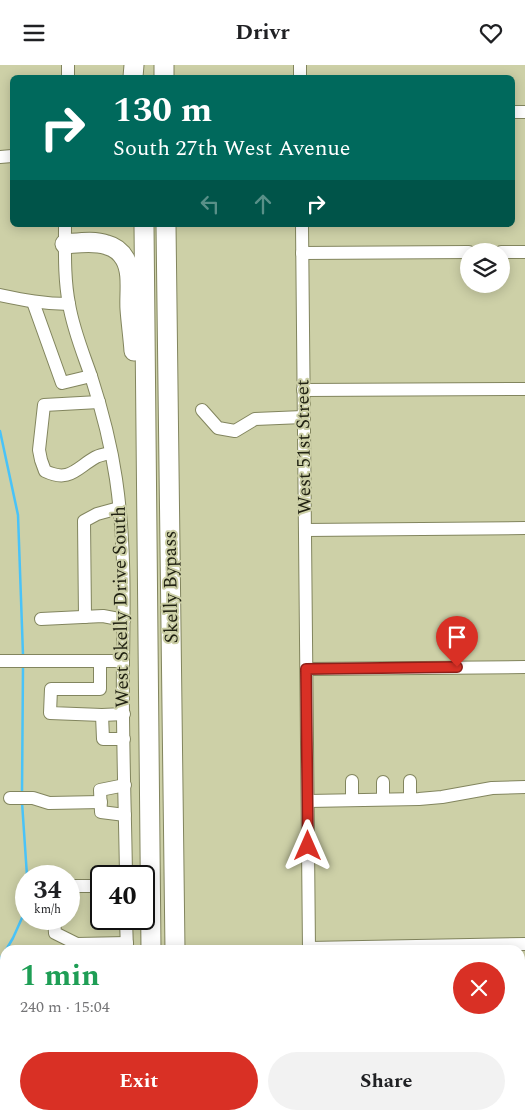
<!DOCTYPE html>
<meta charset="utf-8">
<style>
:root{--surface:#fff;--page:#f2f2f2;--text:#202124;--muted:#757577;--accent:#d93025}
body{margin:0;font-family:Spectral,serif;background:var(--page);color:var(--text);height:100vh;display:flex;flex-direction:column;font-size:19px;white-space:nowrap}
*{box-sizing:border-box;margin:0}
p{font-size:16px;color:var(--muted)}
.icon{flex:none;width:28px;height:28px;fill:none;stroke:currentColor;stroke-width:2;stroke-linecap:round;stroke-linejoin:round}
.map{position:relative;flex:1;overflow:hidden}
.details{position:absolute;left:0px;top:880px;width:525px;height:175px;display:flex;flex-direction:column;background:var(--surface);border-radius:15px 15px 0 0;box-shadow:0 2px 12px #0003}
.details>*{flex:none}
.banner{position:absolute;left:10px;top:10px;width:505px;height:152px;border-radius:8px;box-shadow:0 2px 12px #0003;background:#00695c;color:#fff;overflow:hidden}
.tools{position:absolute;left:460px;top:178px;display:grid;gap:10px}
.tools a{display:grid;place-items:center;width:50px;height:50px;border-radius:50%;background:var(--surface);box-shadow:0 2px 12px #0003;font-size:25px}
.speed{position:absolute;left:15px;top:800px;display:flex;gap:10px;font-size:25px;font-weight:700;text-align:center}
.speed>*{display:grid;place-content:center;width:65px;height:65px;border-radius:50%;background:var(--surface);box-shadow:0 2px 12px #0003;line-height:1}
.speed small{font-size:12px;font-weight:400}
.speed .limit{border:2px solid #111;border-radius:8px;background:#fff;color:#111}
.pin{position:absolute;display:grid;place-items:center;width:42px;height:42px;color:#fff;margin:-51px -21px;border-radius:50% 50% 50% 0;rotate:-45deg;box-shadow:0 0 5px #0007}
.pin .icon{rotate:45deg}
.me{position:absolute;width:55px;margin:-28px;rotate:0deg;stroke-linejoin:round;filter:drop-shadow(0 0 4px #0008)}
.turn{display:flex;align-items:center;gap:18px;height:105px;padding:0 20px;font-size:22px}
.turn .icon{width:65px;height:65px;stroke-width:2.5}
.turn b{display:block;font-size:35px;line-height:42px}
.lanes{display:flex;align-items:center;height:48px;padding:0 20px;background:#0003;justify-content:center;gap:25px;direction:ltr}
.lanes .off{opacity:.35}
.round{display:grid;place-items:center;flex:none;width:52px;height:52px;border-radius:26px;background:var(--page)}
.headline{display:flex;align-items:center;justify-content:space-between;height:85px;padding:0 20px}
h1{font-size:30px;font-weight:700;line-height:38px;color:#1e9e55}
.action{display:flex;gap:10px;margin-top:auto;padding:10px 20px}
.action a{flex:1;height:58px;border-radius:30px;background:var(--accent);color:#fff;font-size:20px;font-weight:700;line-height:58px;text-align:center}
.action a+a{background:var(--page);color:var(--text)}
header{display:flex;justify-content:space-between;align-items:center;height:65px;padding:0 20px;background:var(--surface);font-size:22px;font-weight:700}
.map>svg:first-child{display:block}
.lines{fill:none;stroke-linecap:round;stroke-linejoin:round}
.stream{stroke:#49c3f8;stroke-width:2.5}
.minor-casing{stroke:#82855e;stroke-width:14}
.highway-casing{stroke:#82855e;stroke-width:21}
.minor{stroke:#fff;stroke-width:12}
.highway{stroke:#fff;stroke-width:19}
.route-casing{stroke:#8d1f18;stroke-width:12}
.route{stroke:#d93025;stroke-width:9}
.labels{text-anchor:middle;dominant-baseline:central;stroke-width:4;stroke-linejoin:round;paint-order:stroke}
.street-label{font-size:19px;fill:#212213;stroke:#cdd0a7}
</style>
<header><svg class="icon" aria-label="menu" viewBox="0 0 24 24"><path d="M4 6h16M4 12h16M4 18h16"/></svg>Drivr<svg class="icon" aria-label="heart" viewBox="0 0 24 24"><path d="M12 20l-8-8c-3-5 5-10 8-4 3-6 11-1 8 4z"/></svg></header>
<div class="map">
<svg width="525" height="1055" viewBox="0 0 525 1055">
<rect width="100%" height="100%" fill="#cdd0a7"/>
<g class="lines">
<g class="stream">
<polyline points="0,366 18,450 23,590"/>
<polyline points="22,729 23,601"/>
<polyline points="22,737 27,811"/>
<polyline points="6,885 13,873 26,844"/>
<polyline points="0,894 5,886"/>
</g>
<defs>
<g id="minor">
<polyline points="300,0 300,12"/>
<polyline points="68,12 68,0"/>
<polyline points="512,47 525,47"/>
<polyline points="0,92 12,91"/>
<path d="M65,160c0,26 -1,53 4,79 4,25 14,49 22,72 11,34 20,69 25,103 9,61 8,121 7,182 -1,71 2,143 3,215"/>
<polyline points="302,160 309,885"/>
<polyline points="501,187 525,187"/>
<polyline points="302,188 469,187"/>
<path d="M0,230c24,5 44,9 69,9"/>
<polyline points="33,237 62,318 91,311"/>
<polyline points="303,325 525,324"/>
<path d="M99,337l-55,3 -5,45 2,10 4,11c25,12 31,-3 51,-14 4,-2 10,-3 15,-4"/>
<polyline points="202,345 218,363 235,366 255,354 303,352"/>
<polyline points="305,465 525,463"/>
<polyline points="85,552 84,456 97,449 119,443"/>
<polyline points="41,554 103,551 124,555"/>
<polyline points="0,596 123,596"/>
<polyline points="100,596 100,624 51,624 50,648 102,650"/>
<polyline points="307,604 525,602"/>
<polyline points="124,649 102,650 103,674 124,674"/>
<polyline points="352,716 352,735"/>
<polyline points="410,716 410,734"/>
<polyline points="383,717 383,734"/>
<polyline points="125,720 100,725 101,747 125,750"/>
<polyline points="10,733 33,733 49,738 101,737"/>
<polyline points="308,736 419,734 442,732 492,723 525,722"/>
<polyline points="69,823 70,821 101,821"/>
<polyline points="54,854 55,868 77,879 127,878"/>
<polyline points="126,854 127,885"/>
<polyline points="309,883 525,879"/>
<polyline points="520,962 525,962"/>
<polyline points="13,1050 13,1055"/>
<polyline points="130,1050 130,1055"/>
<polyline points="312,1050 312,1055"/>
<polyline points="454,1050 454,1055"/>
<polyline points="105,1055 106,1050"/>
</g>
<g id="highway">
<polyline points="164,0 164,12"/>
<polyline points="133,12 134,0"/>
<polyline points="144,160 151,885"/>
<polyline points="166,160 175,885"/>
<path d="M65,179c13,-1 29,-4 42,1 8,2 14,7 18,14 8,14 4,34 5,50 1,14 3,28 4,42"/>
<polyline points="154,1050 154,1055"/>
<polyline points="177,1050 177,1055"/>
</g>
</defs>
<use href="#minor" class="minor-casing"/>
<use href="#highway" class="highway-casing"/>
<use href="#minor" class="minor"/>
<use href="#highway" class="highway"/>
</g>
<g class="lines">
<defs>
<polyline id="route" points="308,781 306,604 457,602"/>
</defs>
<use href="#route" class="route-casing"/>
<use href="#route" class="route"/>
</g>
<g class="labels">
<g class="street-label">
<text transform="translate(304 382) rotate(-91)">West 51st Street</text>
<text transform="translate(171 522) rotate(-91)">Skelly Bypass</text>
<text transform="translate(121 542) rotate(-91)">West Skelly Drive South</text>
</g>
</g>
</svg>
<div class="tools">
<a><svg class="icon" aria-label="layers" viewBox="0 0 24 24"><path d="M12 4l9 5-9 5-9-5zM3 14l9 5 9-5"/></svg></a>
</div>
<div class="speed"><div>34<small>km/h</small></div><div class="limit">40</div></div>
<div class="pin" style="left:457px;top:602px;background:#d93025"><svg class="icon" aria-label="arrive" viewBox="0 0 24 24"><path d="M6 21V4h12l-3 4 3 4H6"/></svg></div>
<svg class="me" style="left:308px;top:781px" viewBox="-20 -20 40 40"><path d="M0-17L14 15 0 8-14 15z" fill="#d93025" stroke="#fff" stroke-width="4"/></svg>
<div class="banner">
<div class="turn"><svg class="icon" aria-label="right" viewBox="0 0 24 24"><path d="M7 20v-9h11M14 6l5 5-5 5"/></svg><div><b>130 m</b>South 27th West Avenue</div></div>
<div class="lanes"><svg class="icon off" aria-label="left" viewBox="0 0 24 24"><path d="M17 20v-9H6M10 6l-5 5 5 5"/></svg><svg class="icon off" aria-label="ahead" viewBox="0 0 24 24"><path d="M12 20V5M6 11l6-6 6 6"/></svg><svg class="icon" aria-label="right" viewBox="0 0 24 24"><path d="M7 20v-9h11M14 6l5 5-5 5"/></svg></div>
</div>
<section class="details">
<div class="headline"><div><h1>1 min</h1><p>240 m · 15:04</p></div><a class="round" style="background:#d93025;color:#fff"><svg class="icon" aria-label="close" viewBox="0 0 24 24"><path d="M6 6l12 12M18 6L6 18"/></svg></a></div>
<div class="action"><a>Exit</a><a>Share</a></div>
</section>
</div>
